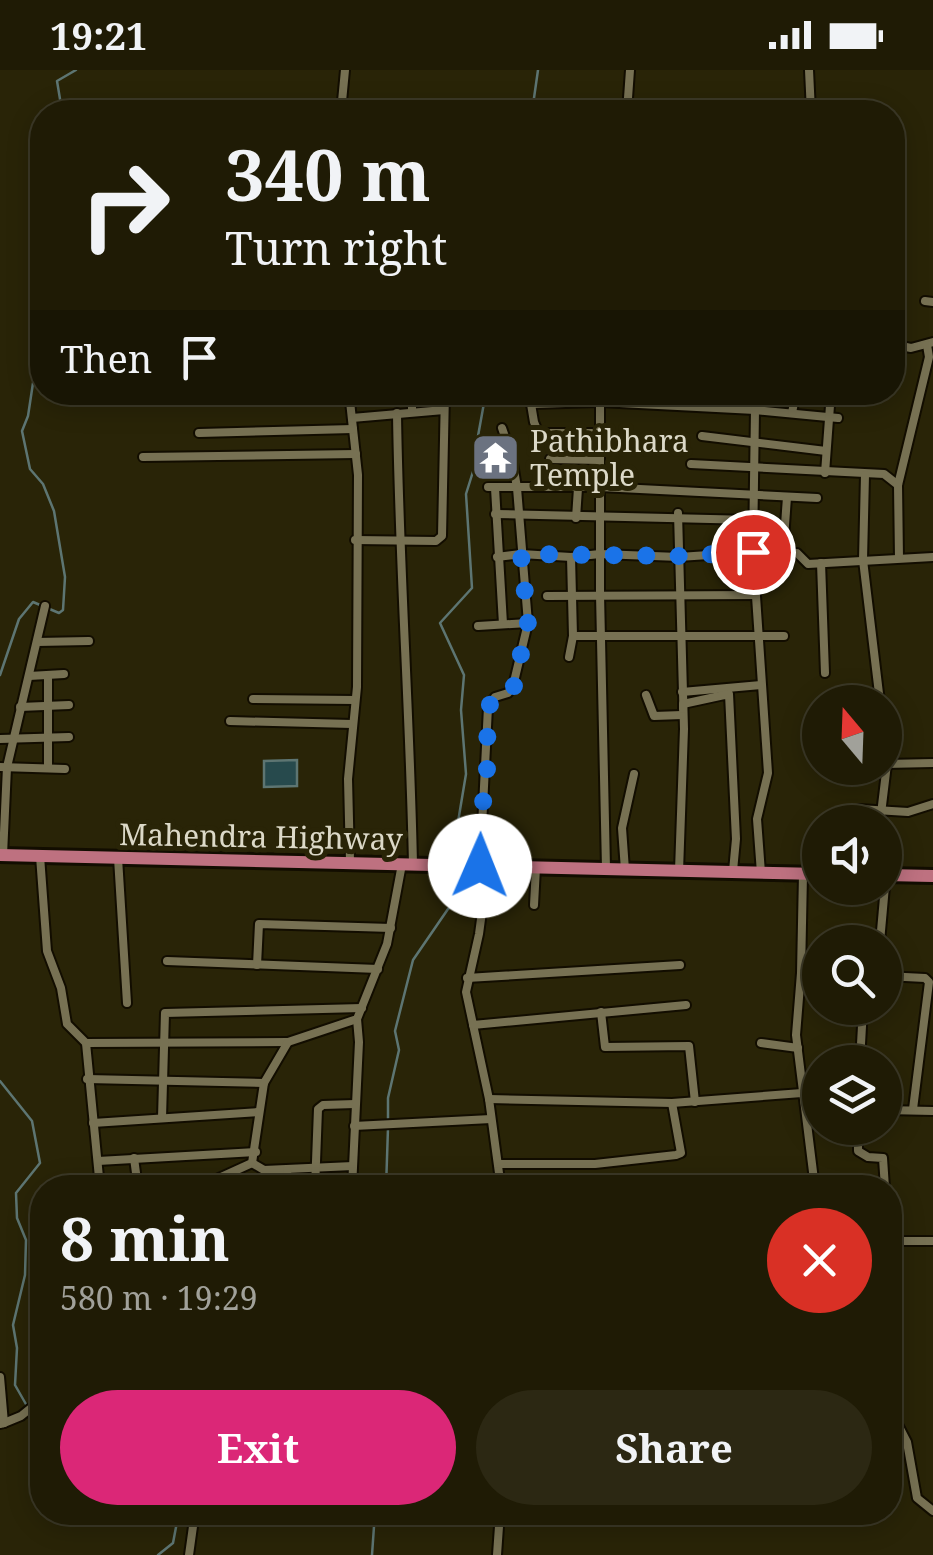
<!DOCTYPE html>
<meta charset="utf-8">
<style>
:root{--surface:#1f1b05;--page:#2c2813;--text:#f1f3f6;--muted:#a1a19a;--line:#3c3927;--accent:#db2777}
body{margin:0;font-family:"Noto Serif",serif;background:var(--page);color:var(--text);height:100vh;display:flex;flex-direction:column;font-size:38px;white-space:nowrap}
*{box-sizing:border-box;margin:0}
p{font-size:32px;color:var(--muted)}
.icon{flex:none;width:55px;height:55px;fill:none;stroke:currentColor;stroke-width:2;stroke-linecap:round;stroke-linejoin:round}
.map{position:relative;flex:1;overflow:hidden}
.drawer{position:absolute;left:30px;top:1105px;width:872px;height:350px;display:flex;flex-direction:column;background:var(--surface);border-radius:40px;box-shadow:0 5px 25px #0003,0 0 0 2px var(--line)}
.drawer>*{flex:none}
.hud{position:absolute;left:30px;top:30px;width:875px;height:305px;border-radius:40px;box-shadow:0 5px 25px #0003,0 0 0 2px var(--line);background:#1f1b05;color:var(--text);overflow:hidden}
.needle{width:65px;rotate:341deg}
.fabs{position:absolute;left:802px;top:615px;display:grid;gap:20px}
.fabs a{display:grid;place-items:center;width:100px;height:100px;border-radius:50%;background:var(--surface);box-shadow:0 5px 25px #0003,0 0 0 2px var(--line);font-size:50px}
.pin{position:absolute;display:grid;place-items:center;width:85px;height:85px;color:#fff;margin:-42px;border:5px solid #fff;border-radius:50%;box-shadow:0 2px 10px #0007}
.me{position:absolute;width:110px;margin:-55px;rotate:1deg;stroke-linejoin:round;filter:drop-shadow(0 0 8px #0008)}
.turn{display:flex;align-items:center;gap:35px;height:210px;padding:0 30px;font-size:45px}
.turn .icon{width:130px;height:130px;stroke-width:2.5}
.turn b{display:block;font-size:70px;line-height:85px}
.then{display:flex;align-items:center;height:95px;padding:0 30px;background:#0003;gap:20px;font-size:38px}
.round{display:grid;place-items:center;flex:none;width:105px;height:105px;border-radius:52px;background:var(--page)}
.headline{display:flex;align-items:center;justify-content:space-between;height:170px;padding:0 30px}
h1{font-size:60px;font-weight:700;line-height:75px}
.button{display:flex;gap:20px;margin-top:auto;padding:20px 30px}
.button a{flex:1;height:115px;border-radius:60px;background:var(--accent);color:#fff;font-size:40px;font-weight:700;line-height:115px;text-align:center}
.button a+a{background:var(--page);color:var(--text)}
.status{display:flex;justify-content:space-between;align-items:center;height:70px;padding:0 50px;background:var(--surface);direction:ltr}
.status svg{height:28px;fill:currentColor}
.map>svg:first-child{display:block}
.water{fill:#274a4d;stroke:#5d7572;stroke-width:2.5}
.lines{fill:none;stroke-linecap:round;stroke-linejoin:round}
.stream{stroke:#5d7572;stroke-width:2.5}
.minor-casing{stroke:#120d00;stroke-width:12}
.trunk-casing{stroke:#120d00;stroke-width:18}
.minor{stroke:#777153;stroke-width:8}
.trunk{stroke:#be7180;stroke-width:12}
.route{stroke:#1a73e8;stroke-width:18;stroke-dasharray:0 32.4}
.labels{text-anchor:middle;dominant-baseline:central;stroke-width:10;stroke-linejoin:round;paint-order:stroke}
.poi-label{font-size:30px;fill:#dcd9c8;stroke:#292407;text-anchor:start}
.street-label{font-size:30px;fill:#dcd9c8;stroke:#292407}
</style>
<div class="status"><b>19:21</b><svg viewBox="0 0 49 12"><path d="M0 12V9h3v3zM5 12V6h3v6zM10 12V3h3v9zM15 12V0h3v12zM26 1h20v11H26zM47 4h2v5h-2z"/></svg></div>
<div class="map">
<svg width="933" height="1485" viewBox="0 0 933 1485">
<rect width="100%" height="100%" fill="#292407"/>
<polygon class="water" points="297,690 297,716 264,717 264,691"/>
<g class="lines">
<g class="stream">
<polyline points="53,42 61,35 57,11 76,0"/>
<polyline points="532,42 538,0"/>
<polyline points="42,74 32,83 37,93 33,109 42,133"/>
<polyline points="0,605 19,549 33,532 59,543 63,540 65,507 54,441 43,414 30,399 22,361 28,346 33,313 42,294"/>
<polyline points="463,787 457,758 466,704 461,640 464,605 440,553 472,518 466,424 476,392 476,377 486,322"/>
<polyline points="0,1011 32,1051 40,1093 16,1123 17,1148 26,1170 25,1205 13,1255 17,1278 15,1315 27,1336"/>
<polyline points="388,1050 388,1028 399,980 395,961 413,890 448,839 461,829 470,805"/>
<polyline points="386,1118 388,1058"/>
<polyline points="32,1343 42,1347"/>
<polyline points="158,1485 173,1473 177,1452 173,1442"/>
<polyline points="372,1485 375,1442"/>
</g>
<defs>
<g id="minor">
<polyline points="809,0 811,42"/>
<polyline points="341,42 345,0"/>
<polyline points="627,42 630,0"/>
<polyline points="925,231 933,232"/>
<polyline points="892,237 896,245 896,275 911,278 933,272"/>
<polyline points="349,322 358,405 357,617 348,709 350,791"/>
<polyline points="529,322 534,352 542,371"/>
<polyline points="600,322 600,524 606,798"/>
<polyline points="531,334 600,332 755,340 838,348"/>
<polyline points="755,340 753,482 768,703 757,749 761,803"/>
<polyline points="412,342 412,322"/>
<path d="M397,343c2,151 13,301 16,452"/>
<polyline points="792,343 796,322"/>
<polyline points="352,348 444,340"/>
<polyline points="199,363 353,359"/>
<polyline points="539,363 600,363"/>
<polyline points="702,366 826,381"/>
<polyline points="143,387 356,384"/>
<polyline points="550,389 600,390"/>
<polyline points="691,394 884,404 898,415"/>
<polyline points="825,403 831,322"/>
<polyline points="865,405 863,490 880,632"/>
<polyline points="488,417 600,417 817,428"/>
<polyline points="495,418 503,554"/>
<polyline points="678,443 684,659 679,801"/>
<polyline points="495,444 753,450"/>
<polyline points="576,448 578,418"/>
<polyline points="355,470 436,471 442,466 445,322"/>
<polyline points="783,483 787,427"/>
<polyline points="497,487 521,484 571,487 600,484 679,487 753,482 797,483 808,494 933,487"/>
<polyline points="899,488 898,415 929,287 927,275"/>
<polyline points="821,493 825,603"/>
<polyline points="547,526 756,525"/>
<polyline points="478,556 528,553"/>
<polyline points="573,566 784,566"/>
<polyline points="37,572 89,571"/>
<polyline points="569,587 573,566 571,487"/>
<polyline points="48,605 48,698"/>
<polyline points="29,606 64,604"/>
<polyline points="682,622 761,615"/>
<polyline points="646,625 654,646 682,645"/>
<polyline points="253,629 355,630"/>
<polyline points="20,637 69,635"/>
<polyline points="683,639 683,634 729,624 736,769 733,801"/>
<polyline points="230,651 352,654"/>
<polyline points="0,669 69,667"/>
<polyline points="885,694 933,693"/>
<polyline points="0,697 65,699"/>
<polyline points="859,739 908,742 933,734"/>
<polyline points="880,752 887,694 885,678"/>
<polyline points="3,785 7,697 45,536"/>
<polyline points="40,786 47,881 61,918 67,954 86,973 100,1118"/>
<polyline points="118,788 127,933"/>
<polyline points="480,796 488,637 495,627 508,623 513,616 528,553 517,418 512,387 502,358"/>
<polyline points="488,797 479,864 466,922 489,1029 501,1118"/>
<polyline points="625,800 622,758 634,704"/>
<polyline points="803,804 801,903 796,965 815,1118"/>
<polyline points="534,835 536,797"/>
<polyline points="880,872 886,805"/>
<polyline points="167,891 378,899"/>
<polyline points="257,895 259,854 391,858"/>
<polyline points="885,906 925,908 929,912 913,1039"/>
<polyline points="467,908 680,895"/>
<polyline points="601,942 605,977 689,976 695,1032"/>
<polyline points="473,955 686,935"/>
<polyline points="86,973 288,972"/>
<polyline points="761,973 798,978"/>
<polyline points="860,992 863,938"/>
<polyline points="87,1009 264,1013"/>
<polyline points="489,1029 672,1033 802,1023"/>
<polyline points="885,1040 933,1041"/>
<polyline points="162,1048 165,943 362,938"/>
<polyline points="93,1053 259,1042"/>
<polyline points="354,1056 491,1049"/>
<polyline points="858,1058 858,1081 868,1087 883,1088 885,1118"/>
<polyline points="134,1088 138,1118"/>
<polyline points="98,1091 256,1082"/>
<polyline points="252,1093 264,1100 353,1096"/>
<polyline points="498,1094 595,1094 676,1085 681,1083 672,1033"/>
<polyline points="287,1100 288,1118"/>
<polyline points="197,1118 252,1093 264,1013 288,972 357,949 387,874 402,794"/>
<polyline points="315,1118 318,1039 323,1035 355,1034"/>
<polyline points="352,1118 359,972 357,949"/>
<polyline points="890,1155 892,1171"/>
<polyline points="890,1171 933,1171"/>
<polyline points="890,1292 891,1292"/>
<polyline points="0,1307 4,1353 0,1354"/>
<polyline points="890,1339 907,1372 917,1428 933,1441"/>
<polyline points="4,1353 21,1346 42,1329"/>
<polyline points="189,1485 195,1442"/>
<polyline points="497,1485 500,1442"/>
</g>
<g id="trunk">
<polyline points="0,785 820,804"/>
<polyline points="885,805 933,806"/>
</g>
</defs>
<use href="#minor" class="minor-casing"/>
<use href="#trunk" class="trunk-casing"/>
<use href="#minor" class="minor"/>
<use href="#trunk" class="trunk"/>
</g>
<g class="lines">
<path class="route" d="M480,796c1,-33 2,-65 7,-97 4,-22 -6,-55 7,-72l14,-4 6,-7 14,-64 -7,-68 158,2 74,-4"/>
</g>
<defs>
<symbol id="temple-square" viewBox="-11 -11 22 22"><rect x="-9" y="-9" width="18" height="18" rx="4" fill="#6b7280" stroke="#292407"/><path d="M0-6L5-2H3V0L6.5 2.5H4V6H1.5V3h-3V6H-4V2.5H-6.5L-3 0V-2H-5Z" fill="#fff"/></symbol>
</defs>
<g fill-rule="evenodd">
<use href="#temple-square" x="468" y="360" width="55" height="55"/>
</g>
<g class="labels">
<g class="poi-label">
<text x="530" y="370">Pathibhara<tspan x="530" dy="34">Temple</tspan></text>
</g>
<g class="street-label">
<text transform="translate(261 766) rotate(1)">Mahendra Highway</text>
</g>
</g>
</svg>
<div class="fabs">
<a><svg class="needle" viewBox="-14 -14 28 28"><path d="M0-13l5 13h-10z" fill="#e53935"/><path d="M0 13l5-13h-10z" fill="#a1a19a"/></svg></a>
<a><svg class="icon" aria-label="sound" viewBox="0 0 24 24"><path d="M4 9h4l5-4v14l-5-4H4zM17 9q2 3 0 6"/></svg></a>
<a><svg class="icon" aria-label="search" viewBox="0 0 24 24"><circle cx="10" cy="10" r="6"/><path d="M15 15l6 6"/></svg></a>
<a><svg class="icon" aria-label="layers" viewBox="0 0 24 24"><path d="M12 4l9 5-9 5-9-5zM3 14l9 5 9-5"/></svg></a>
</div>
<div class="pin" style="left:753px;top:482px;background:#d93025"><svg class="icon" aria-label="arrive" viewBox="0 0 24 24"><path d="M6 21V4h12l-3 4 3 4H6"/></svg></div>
<svg class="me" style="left:480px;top:796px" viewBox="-20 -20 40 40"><circle r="19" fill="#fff"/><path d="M0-13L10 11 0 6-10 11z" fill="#1a73e8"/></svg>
<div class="hud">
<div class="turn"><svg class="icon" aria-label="right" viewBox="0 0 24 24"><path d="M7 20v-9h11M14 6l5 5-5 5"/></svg><div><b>340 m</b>Turn right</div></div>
<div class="then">Then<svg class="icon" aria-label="arrive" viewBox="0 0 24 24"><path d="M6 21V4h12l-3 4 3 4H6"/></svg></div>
</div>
<section class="drawer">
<div class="headline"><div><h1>8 min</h1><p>580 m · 19:29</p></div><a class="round" style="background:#d93025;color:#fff"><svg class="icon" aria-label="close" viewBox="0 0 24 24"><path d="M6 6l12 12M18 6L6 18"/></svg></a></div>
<div class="button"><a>Exit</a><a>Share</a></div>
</section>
</div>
